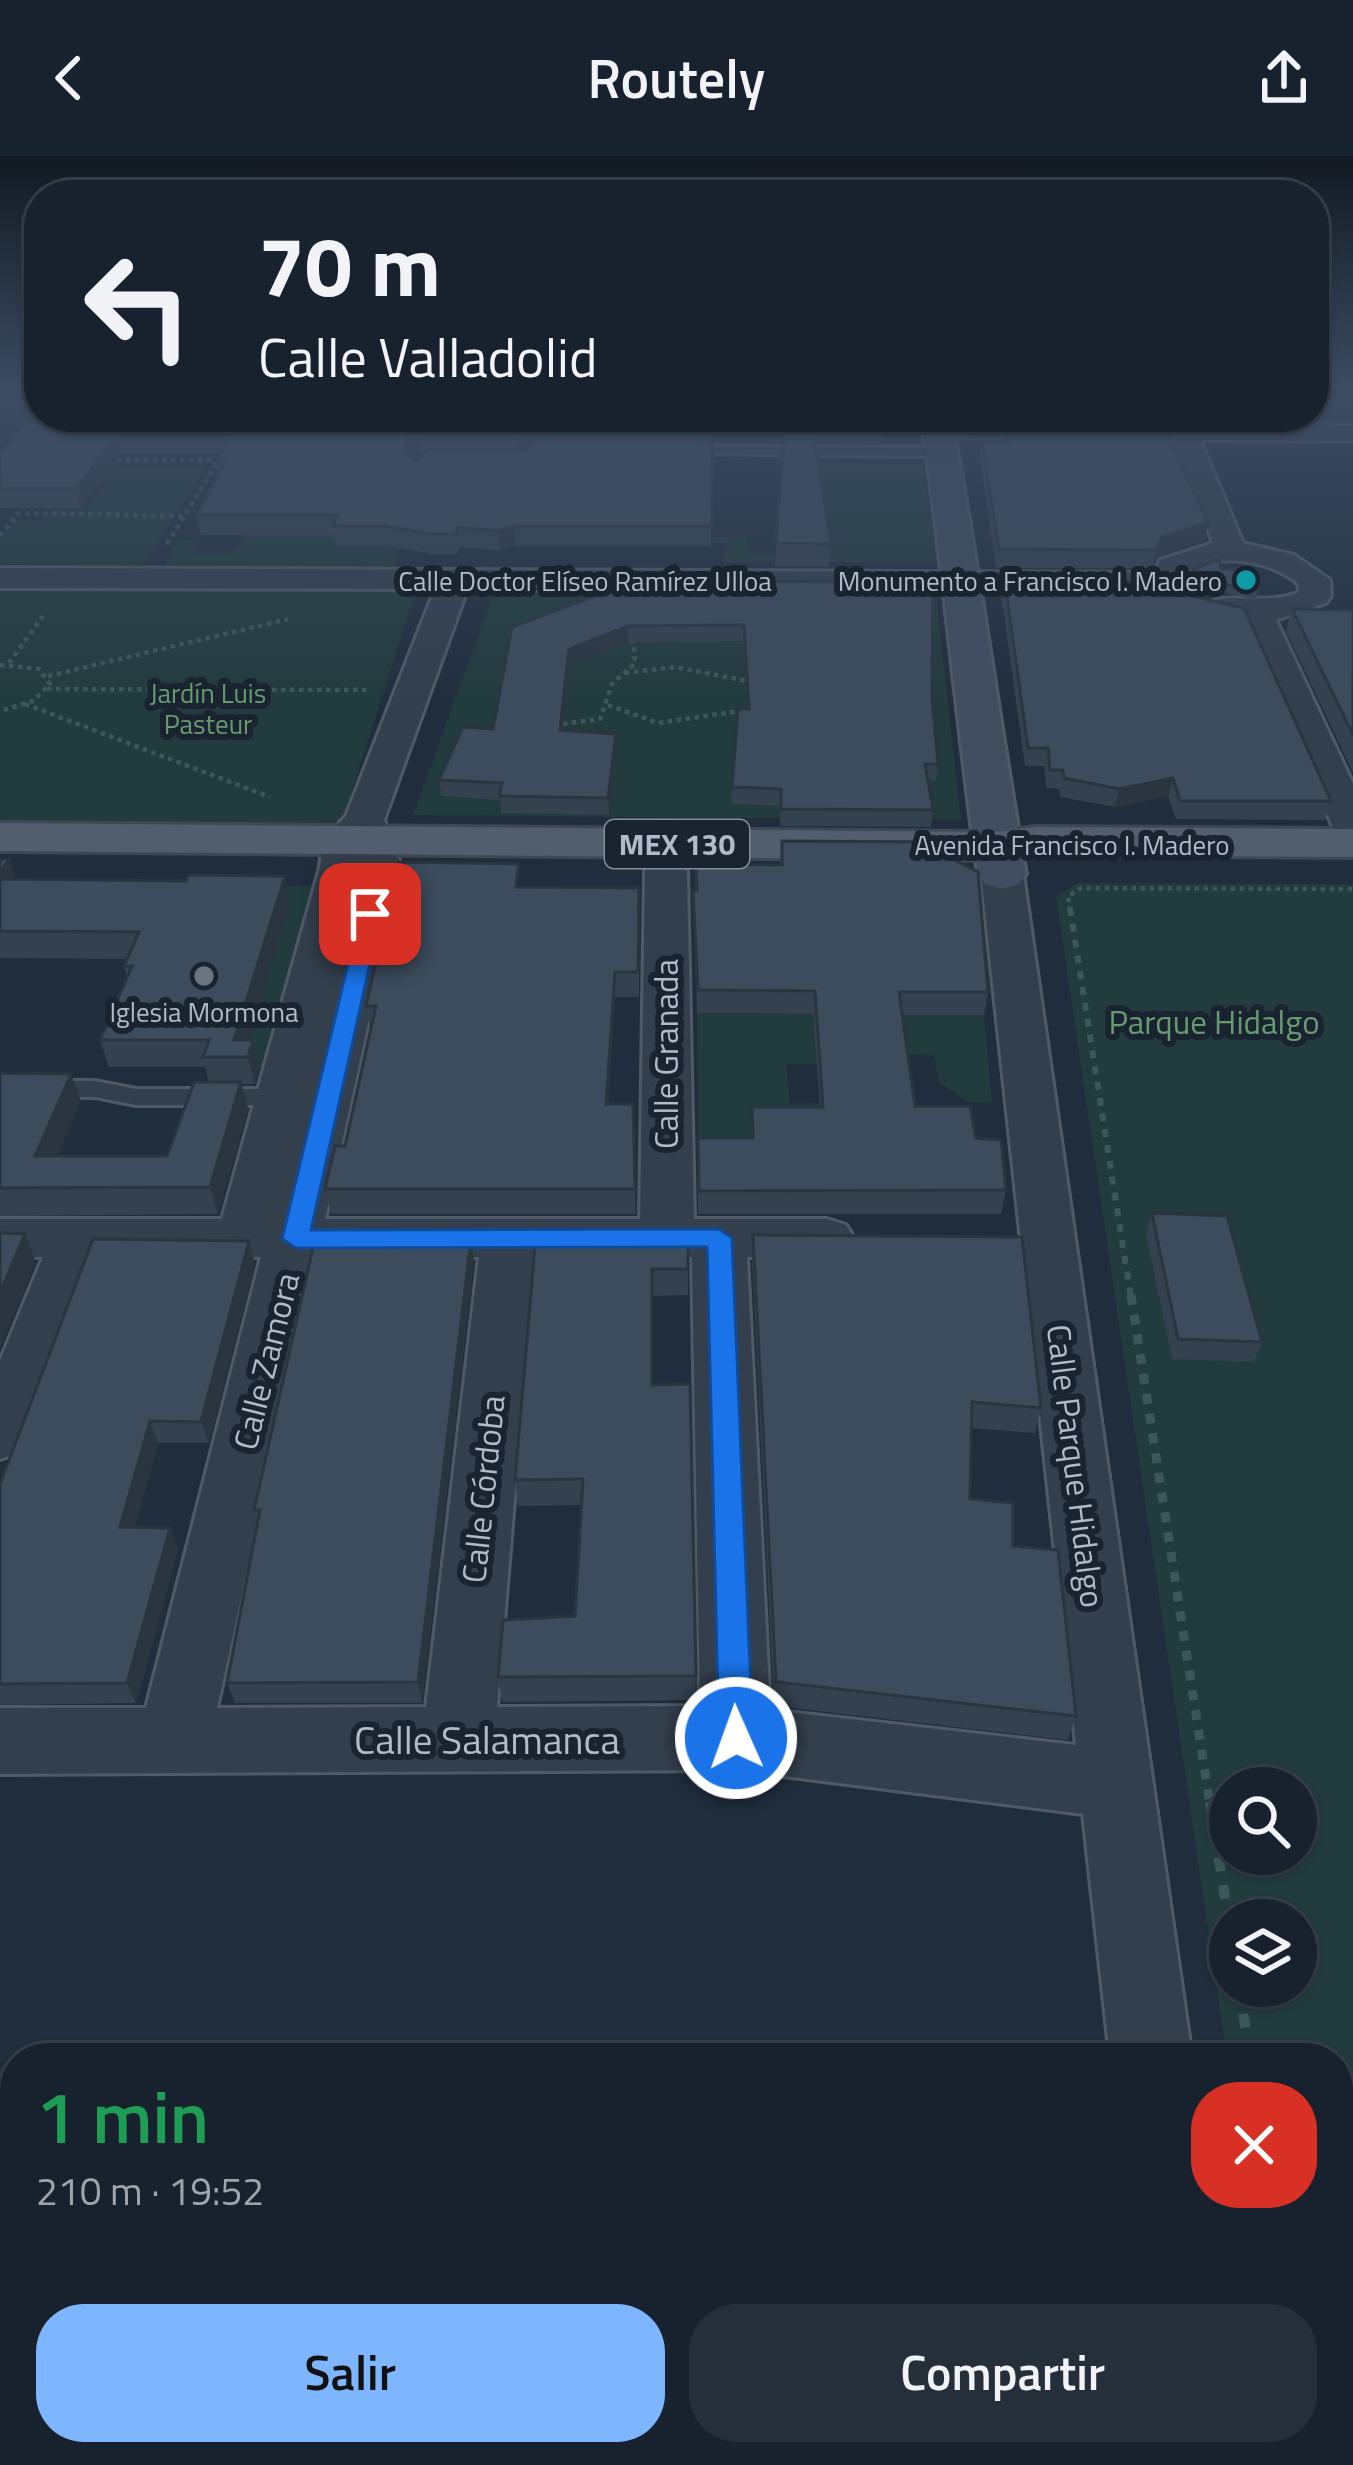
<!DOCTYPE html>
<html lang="es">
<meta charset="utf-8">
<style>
:root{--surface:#18222e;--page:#252f3a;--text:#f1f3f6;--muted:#9fa4aa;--line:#363f4a;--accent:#7eb5ff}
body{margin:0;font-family:"Titillium Web",sans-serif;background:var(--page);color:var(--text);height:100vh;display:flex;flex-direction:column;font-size:45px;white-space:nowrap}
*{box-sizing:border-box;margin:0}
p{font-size:39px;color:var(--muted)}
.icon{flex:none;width:66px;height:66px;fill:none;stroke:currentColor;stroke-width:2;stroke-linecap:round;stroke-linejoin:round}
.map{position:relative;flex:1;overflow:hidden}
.panel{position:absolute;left:0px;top:1887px;width:1353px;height:423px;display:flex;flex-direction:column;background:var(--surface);border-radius:48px 48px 0 0;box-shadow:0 3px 9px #0004,0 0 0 3px var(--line)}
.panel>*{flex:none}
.hud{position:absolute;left:24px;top:24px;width:1305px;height:252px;border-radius:48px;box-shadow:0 3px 9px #0004,0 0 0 3px var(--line);background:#18222e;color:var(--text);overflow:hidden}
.controls{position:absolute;left:1209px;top:1611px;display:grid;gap:24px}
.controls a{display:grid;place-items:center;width:108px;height:108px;border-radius:50%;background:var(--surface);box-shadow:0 3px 9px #0004,0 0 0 3px var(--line);font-size:60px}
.pin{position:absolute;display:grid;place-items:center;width:102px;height:102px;color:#fff;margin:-51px;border-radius:24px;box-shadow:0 6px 18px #0006}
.me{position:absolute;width:132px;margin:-66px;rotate:358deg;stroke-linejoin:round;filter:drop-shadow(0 0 9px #0008)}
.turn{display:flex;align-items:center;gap:42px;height:252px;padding:0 36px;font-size:54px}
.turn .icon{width:156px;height:156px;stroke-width:2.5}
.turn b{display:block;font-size:84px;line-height:102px}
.round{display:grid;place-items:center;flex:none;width:126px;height:126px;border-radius:48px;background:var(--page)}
.head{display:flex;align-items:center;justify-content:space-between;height:204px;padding:0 36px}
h1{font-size:72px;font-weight:600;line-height:90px;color:#1e9e55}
.primary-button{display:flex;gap:24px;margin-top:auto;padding:24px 36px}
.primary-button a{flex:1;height:138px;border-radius:48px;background:var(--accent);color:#111;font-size:48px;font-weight:600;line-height:138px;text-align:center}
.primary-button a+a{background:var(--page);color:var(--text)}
header{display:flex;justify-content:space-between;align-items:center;height:156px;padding:0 36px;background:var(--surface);font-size:54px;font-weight:600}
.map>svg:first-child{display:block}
.green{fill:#223b3d;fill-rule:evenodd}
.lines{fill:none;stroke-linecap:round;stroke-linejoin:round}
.lane-casing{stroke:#505a67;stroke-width:6}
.street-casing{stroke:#505a67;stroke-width:6}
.secondary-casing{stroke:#505a67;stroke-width:6}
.primary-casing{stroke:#3e4855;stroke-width:6}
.path-far3{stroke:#3d5758;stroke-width:4.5;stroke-dasharray:4.5 4.5;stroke-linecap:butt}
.path-far2{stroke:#3d5758;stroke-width:6;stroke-dasharray:8 8;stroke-linecap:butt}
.path-far1{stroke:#3d5758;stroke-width:9;stroke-dasharray:10 10;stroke-linecap:butt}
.path{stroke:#3d5758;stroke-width:10;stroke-dasharray:14 14;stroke-linecap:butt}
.lane{fill:#343f4d;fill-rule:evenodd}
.street{fill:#343f4d;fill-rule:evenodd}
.secondary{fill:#424e60;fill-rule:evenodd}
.primary{fill:#525e6d;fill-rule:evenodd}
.wall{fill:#34414f;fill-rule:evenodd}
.shaded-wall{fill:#2a3540}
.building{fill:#3c4c5c;stroke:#2a3540;stroke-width:3}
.route{fill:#1a73e8;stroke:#114b97;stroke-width:3}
.culture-dot{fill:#0f9aa8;stroke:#1a2431;stroke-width:4.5}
.worship-dot{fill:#6b7280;stroke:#1a2431;stroke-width:4.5}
.labels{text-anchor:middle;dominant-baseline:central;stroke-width:12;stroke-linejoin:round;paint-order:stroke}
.far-street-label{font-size:27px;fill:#b0bac8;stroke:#1a2431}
.far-poi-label{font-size:27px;fill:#b0bac8;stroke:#1a2431;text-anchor:end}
.far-park-label{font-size:27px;fill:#659b6f;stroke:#1a2431}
.shield{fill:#1a2431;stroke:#838d9b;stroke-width:3}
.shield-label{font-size:30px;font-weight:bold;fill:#b0bac8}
.park-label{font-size:33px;fill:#659b6f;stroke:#1a2431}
.street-label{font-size:33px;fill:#b0bac8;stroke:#1a2431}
.near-street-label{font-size:39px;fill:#b0bac8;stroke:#1a2431}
</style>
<header><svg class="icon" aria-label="back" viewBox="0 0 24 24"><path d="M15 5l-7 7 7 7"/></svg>Routely<svg class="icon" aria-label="share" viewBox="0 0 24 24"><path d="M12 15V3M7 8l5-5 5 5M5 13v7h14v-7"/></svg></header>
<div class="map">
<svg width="1353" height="2309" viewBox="0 0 1353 2309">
<rect width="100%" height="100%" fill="#202d3d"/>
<g class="green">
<polygon points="784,308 922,308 938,406 722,406 723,397 734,389 699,385 699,381 746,381 748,399 794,399"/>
<polygon points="70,309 206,310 143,409 0,408 0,383 16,363 42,364 50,354 84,354 107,324 58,323"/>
<polygon points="244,379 340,379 400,393 395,412 164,410 178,384 198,384 192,397 234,397"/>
<polygon points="0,434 416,435 341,668 0,666"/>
<polygon points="494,436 936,438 961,664 413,659"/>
<path d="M1078,727l275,1v1443l-15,-7v-262h-111l-171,-1162zM1230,1632h66v66h-66zM1230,1764h66v66h-66z"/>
<polygon points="220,730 313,730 261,912 240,911"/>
<polygon points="697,857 984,859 992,947 969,946 939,927 934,899 902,898 816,882 817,908 786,908 790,947 829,948 751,975 752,1006 698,1005"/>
</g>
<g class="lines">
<defs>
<g id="lane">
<polygon points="673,290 942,292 949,296 942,300 668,297"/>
<polygon points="0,924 95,925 136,933 293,933 306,941 293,949 136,949 95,941 0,940"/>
</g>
<g id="street">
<path d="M938,266l415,3v16l-153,-1 43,103 51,12 36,25 1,16 -5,7 -50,17 77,164v55l-14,-3 -6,-9 -90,-207 -36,-6 -4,-7c16,-18 66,0 96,-15l-1,-9c-31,-23 -77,-31 -111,-12l-6,19 -11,3 -703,-3 -83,230 18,48 -77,351h315l5,-348 6,-9 15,-4 15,4 6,9 7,348h133l19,6 8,13 -8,13 -19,6h-80l23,453 306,35 -95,-871 6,-9 15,-4 15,4 6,9 169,1184h-82l-27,-244 -347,-44 -736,4v-66h146l115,-451h-163l-67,178 -9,17 -22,7v-98l43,-104h-43v-38h222l98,-352 3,-26 23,-25 89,-227 -435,-1v-20l1155,5 5,-13 53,-17 -40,-103 -244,-4 -4,-6zM316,1101h163l-53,450 -209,1zM534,1101h158l8,449 -203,1z"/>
<polygon points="1338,2206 1353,2212 1353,2306 1325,2295 1338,2295"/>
</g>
<path id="secondary" d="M921,261h30c29,152 48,305 75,457l-7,10 -17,5 -17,-5 -7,-10c-22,-152 -34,-305 -57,-457z"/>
<polygon id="primary" points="0,667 996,676 1036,671 1353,673 1353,701 1036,699 996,704 0,695"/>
</defs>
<use href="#lane" class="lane-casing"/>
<use href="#street" class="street-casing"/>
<use href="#secondary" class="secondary-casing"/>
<use href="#primary" class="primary-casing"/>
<g class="path-far3">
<polyline points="108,304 225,304"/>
<polyline points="0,380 19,357 184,360"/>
<polyline points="167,388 219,304"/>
<polyline points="9,507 46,456"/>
<polyline points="0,509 39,513 50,528 33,545 0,555"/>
<polyline points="625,517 675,511 753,526"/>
<polyline points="48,520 288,463"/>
<polyline points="47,533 369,534"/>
<polyline points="25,548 270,641"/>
<polyline points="608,549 658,567 746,554"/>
<polyline points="554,569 600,563 612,528 635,507 634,487 625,479"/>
<polyline points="1070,755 1068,740 1081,732 1353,733"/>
</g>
<polyline class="path-far2" points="1070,752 1131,1142"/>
<polyline class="path-far1" points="1131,1139 1210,1649"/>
<g class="path">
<polyline points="1210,1646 1230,1774"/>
<polyline points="1239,1830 1250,1902"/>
<polyline points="1338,2135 1353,2147"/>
</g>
<use href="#lane" class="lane"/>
<use href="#street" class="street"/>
<use href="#secondary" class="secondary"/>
<use href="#primary" class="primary"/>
</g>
<g class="wall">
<path d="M712,261l-1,129h-196l-15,5 -41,-4 -1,7h-25l-47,-8h-50l-2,-11h-133l-4,-20 21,-41 -2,-13 5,-8h-99l-41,56 -81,-1v-57l25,-29zM529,284l6,1 -9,9h-6zM419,296h6l-7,9 -7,-4z"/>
<polygon points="785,261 883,261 881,287 815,287 831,388 829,411 775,411"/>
<polygon points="1004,269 1204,385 1159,400 1152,412 996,412 980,302 982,285 1001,285"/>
<polygon points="1193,413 1222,413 1258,434 1256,443 1228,438 1191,422"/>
<polygon points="1005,427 1331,645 1325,664 1176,663 1168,640 1115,651 1060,641 1059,633 1046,632 1044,610 1025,610 1002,444"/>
<polygon points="711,430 932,540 938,608 936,625 928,624 933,654 931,671 780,670 780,650 731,648 732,631 748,553 743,485 628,486 569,509 563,574 616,595 609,659 501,657 500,644 441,640 439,624 493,573 512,471"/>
<polygon points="1292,453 1353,454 1353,617 1286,475"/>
<polygon points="782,685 941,697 988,836 984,859 902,859 915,950 976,982 1006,1034 1001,1058 698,1058 698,982 751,982 752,951 820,951 813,858 697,857 693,735 780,708"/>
<polygon points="0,703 9,703 16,724 186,725 285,720 290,746 249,884 253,884 259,912 255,928 242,928 248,953 218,1058 0,1060 0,917 81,945 57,1000 167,1000 209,926 205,911 109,911 100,884 127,821 124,810 127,803 0,802"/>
<polygon points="521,731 639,732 639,841 615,841 608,948 633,948 636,1058 331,1058 325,1033 345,990 370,874 366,850"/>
<polygon points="1152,1057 1262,1186 1254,1206 1172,1203 1146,1078"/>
<polygon points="536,1078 688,1078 688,1139 652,1140 652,1229 696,1520 695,1544 502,1546 498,1521 575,1460 582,1349 518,1350 515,1324"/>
<polygon points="753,1079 1041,1252 1035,1277 971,1272 970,1343 1013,1390 1076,1560 1068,1584 774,1550 752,1105"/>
<polygon points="471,1083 474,1105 422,1547 235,1547 227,1527 258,1367 254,1354"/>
<polygon points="255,1107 209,1287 158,1287 135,1371 170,1372 178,1393 136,1547 0,1549 0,1328"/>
</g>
<g class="shaded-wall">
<polygon points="528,266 529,284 519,296 518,277"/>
<polygon points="417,277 419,296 408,303 403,296 406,284"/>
<polygon points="117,279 122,297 81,353 77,333"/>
<polygon points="1208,367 1204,385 1159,400 1152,412 1156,394 1162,381"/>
<polygon points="514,370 515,390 500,395 498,375"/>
<polygon points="628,470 628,486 569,509 561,590 560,574 569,493"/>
<polygon points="616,578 616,595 609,659 608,642"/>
<polygon points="1173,622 1168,640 1115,651 1119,633"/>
<polygon points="9,703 17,729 0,733 0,717"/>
<polygon points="285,720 290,746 244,901 234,884"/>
<polygon points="615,816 615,841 607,974 606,948"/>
<polygon points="253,884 259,912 255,928 248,901"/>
<polygon points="71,918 81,945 45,1028 35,1000"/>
<polygon points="241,926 248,953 218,1058 210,1031"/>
<polygon points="25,1078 36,1106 0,1193 0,1137"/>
<polygon points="471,1083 474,1105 422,1547 418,1526"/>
<polygon points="249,1085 255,1107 209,1287 201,1266"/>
<polygon points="150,1265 158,1287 129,1392 120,1371"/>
<polygon points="170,1372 178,1393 136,1547 127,1527"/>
</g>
<g class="building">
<polygon points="83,261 712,261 712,268 528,266 518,277 417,277 406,284 403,296 418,305 426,294 526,294 536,283 712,284 712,370 514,370 498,375 457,371 456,378 431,378 384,370 333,370 338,359 197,359 225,305 216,305 232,279 117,279 77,333 0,333 0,295 25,266 79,266"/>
<polygon points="785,261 883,261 883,265 785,264"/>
<polygon points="1004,269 1164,271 1208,367 1162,381 1156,394 999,393 982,285 1008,285"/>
<polygon points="784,282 814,282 831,388 776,387"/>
<polygon points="1218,403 1222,413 1251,414 1258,434 1231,430 1193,413"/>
<polygon points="637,424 711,425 711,430 773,432 774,425 933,427 932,540 938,608 925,608 933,654 781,653 781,633 732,631 738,553 749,553 744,469 628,470 569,493 560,574 616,578 608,642 499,640 502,627 439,624 463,571 493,573 512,471"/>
<polygon points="1164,425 1191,440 1244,452 1331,645 1180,645 1173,622 1119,633 1064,622 1063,614 1050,614 1048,592 1028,592 1005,427"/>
<polygon points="1292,453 1353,454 1353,579"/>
<polygon points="782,685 940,686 941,697 978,716 988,836 899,836 915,950 970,950 976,982 1001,984 1006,1034 699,1035 698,982 753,982 752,951 823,951 815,835 698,834 693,735 697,735 696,708 782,709"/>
<polygon points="0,703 9,703 0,717"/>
<polygon points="399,706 519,708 516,731 639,732 638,816 615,816 606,948 633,948 635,1033 325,1033 335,990 345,990 376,850 366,850"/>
<polygon points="189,719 285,720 234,884 253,884 248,901 203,901 209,884 100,884 132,810 124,810 139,776 0,775 0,723 186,725"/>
<polygon points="0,917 71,918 35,1000 167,1000 194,926 241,926 210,1031 0,1032"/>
<polygon points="1152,1057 1227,1060 1262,1186 1178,1183"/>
<polygon points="0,1077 25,1078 0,1137"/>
<polygon points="536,1078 688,1078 688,1113 652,1113 652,1229 690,1228 696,1520 498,1521 503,1464 575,1460 583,1323 515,1324"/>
<polygon points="753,1079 1022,1081 1041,1252 972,1246 970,1343 1013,1347 1013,1390 1058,1394 1076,1560 776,1526"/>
<polygon points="93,1083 249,1085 201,1266 150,1265 120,1371 170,1372 127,1527 0,1528 0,1328"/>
<polygon points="315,1083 471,1083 418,1526 227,1527 260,1354 254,1354"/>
</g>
<linearGradient id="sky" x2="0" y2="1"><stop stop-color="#121922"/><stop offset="0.42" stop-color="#3c4c62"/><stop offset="1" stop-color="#3c4c62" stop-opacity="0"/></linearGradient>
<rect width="1353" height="554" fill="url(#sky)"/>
<polygon class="route" points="370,751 381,758 311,1074 719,1073 732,1082 753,1582 748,1593 736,1598 724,1593 719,1582 707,1091 296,1092 282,1083 360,758"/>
<circle class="culture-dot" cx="1246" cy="424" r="12"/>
<circle class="worship-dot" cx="204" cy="820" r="12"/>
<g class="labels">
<g class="far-street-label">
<text x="585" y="424">Calle Doctor Elíseo Ramírez Ulloa</text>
<text x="1072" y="688">Avenida Francisco I. Madero</text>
</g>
<g class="far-poi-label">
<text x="1222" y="424">Monumento a Francisco I. Madero</text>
<text x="204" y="855" text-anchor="middle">Iglesia Mormona</text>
</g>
<g class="far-park-label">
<text x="208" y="536">Jardín Luis<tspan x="208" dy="31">Pasteur</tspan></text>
</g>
<rect class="shield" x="605" y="664" width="144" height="48" rx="9"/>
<g class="shield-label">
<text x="677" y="688">MEX 130</text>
</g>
<g class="park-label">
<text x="1214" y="866">Parque Hidalgo</text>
</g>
<g class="street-label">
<text transform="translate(666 898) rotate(-90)">Calle Granada</text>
<text transform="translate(266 1205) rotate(-76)">Calle Zamora</text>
<text transform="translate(1076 1310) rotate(83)">Calle Parque Hidalgo</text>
<text transform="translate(483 1333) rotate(-84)">Calle Córdoba</text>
</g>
<g class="near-street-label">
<text x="487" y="1583">Calle Salamanca</text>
</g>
</g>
</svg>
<div class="controls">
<a><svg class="icon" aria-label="search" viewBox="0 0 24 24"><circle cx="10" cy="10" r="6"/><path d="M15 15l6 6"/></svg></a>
<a><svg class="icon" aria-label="layers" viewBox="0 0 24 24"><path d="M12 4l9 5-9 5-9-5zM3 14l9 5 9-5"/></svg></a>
</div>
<div class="pin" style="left:370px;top:758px;background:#d93025"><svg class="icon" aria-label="arrive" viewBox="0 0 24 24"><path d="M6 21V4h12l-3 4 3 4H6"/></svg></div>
<svg class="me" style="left:736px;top:1582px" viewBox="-20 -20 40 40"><circle r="17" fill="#1a73e8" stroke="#fff" stroke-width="3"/><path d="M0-11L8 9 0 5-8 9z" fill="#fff"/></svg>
<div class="hud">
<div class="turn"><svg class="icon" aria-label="left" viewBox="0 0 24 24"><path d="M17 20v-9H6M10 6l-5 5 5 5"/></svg><div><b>70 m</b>Calle Valladolid</div></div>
</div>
<section class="panel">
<div class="head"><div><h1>1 min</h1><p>210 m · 19:52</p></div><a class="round" style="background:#d93025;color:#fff"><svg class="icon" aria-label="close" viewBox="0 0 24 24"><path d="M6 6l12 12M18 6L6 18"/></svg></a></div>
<div class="primary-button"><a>Salir</a><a>Compartir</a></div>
</section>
</div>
